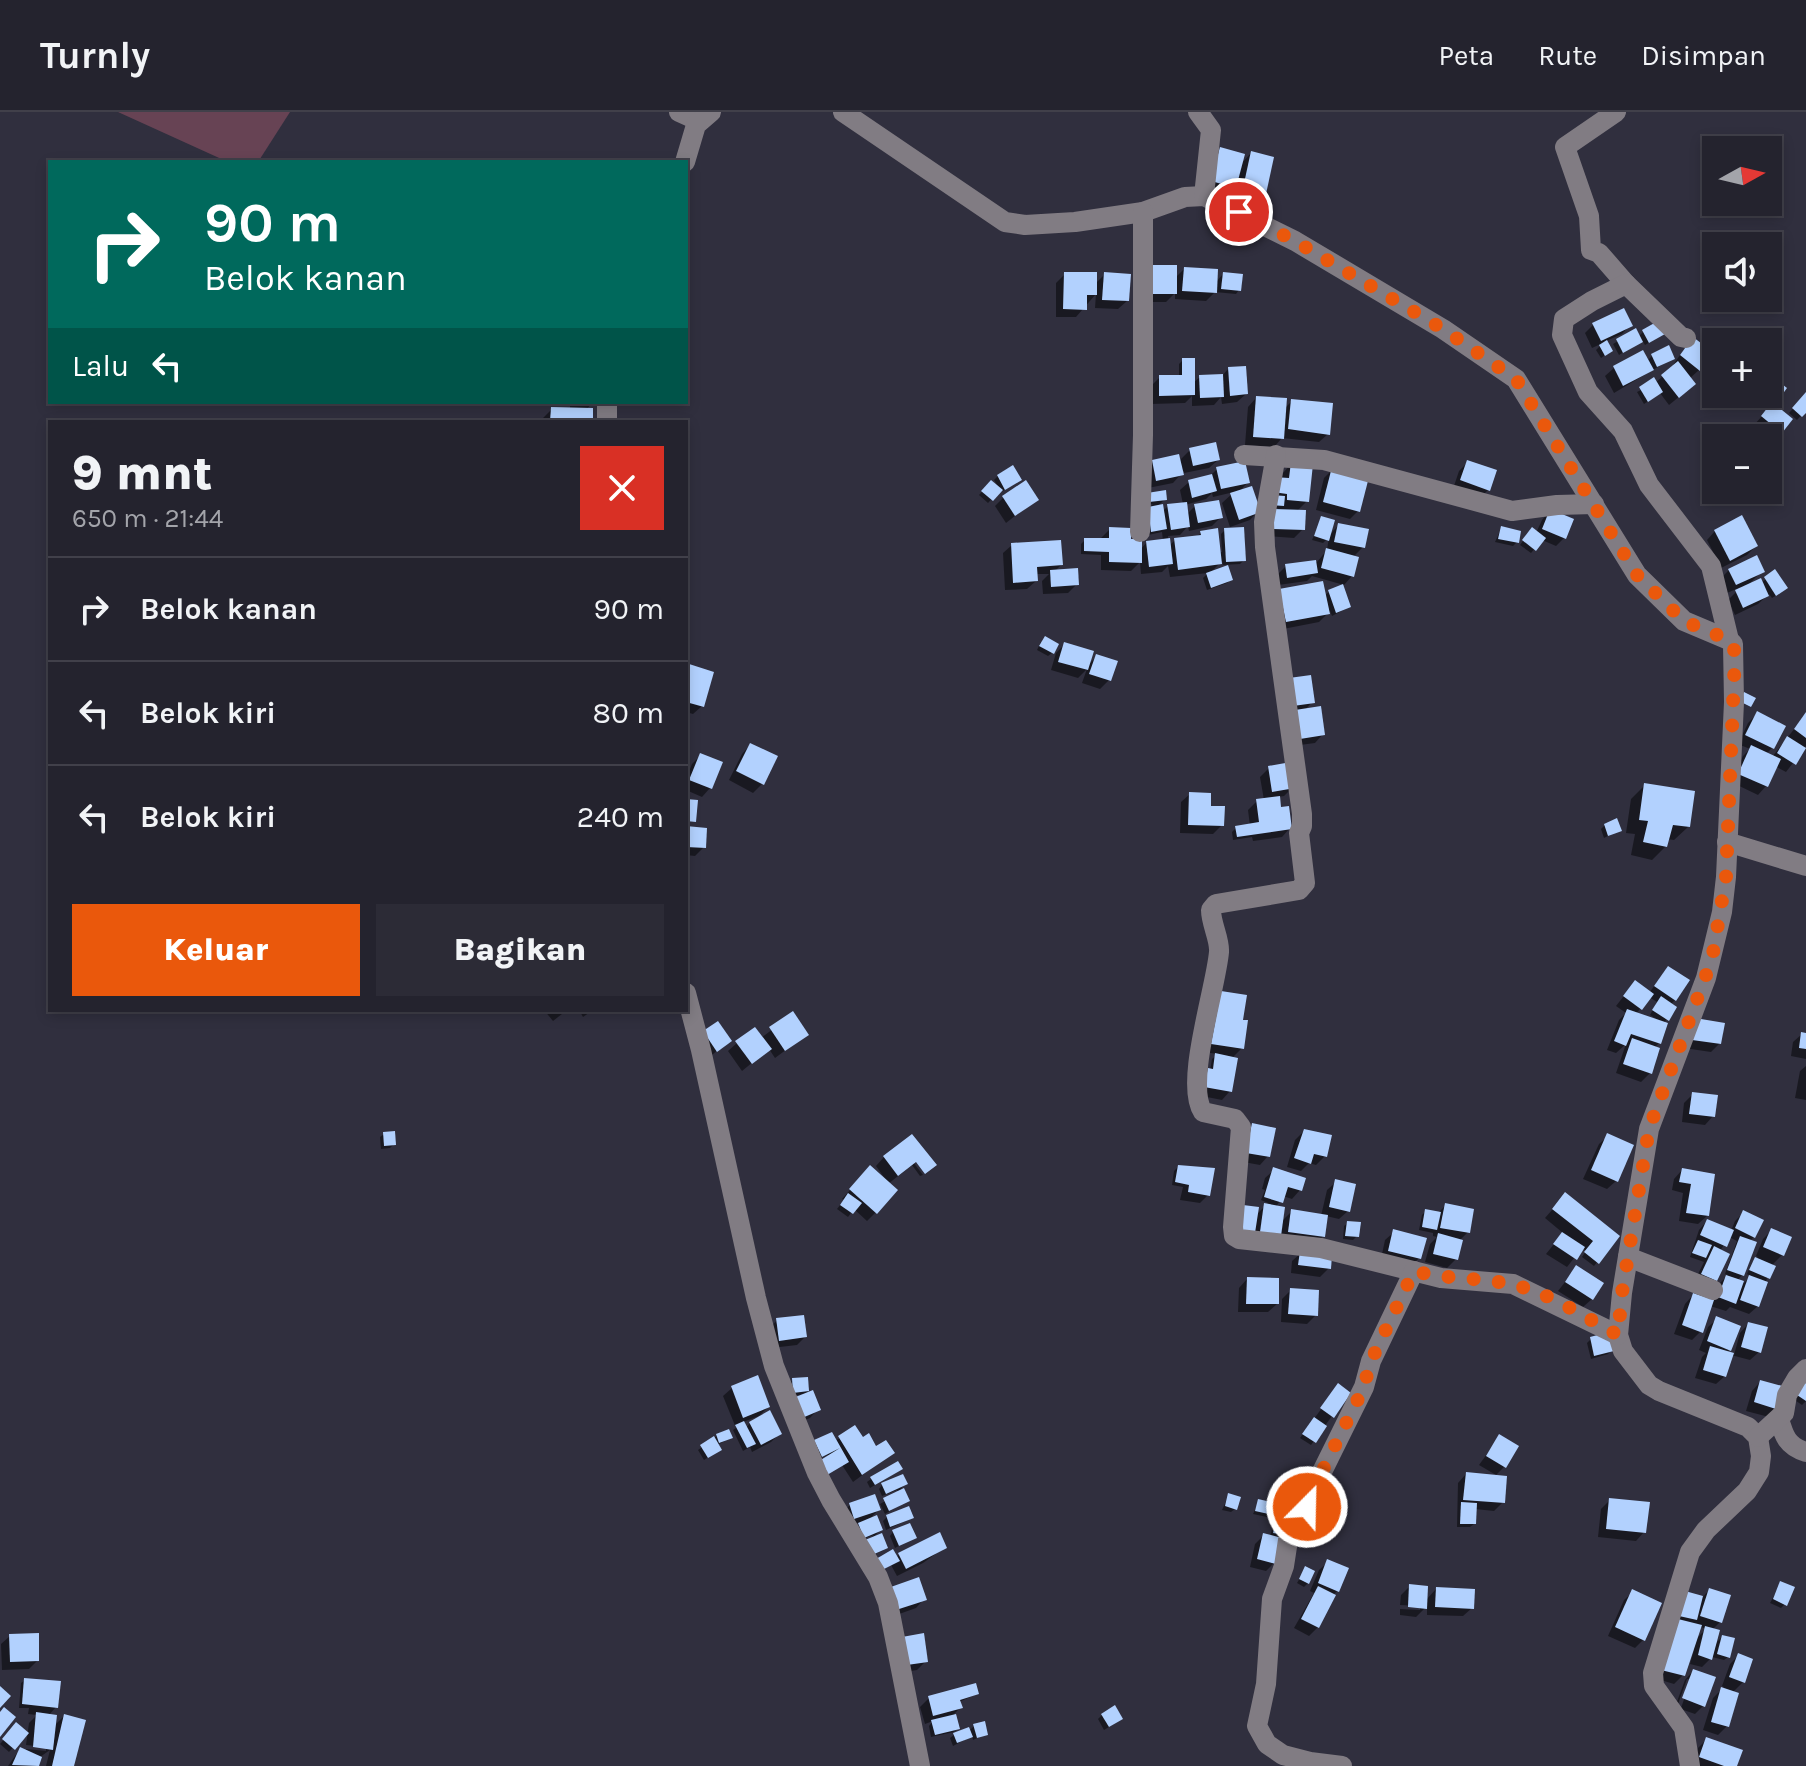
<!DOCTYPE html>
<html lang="id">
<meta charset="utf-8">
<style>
:root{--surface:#24232e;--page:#2c2b36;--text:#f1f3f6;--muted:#a3a4aa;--line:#41404a;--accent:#ea580c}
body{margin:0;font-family:Karla,sans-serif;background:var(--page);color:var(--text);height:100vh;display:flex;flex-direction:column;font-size:30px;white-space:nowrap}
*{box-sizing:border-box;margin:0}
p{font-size:26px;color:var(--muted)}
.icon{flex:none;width:44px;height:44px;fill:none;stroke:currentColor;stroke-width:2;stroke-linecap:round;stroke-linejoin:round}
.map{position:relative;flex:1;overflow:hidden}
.details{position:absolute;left:48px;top:308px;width:640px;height:592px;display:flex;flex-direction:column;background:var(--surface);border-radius:0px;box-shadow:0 4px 12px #0003,0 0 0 2px var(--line)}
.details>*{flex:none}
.top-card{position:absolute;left:48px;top:48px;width:640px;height:244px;border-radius:0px;box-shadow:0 4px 12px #0003,0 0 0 2px var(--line);background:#00695c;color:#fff;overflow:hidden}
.needle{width:52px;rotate:82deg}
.fabs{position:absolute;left:1702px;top:24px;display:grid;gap:16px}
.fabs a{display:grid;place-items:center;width:80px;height:80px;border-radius:0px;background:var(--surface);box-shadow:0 4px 12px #0003,0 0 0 2px var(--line);font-size:40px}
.pin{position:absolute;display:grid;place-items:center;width:68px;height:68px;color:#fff;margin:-34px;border:4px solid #fff;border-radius:50%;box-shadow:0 2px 8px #0007}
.me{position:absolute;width:88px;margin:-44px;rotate:23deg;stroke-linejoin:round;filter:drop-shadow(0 0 6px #0008)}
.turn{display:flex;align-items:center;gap:28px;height:168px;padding:0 24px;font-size:36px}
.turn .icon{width:104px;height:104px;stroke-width:2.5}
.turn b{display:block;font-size:56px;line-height:68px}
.then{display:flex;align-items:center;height:76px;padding:0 24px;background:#0003;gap:16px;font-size:30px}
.round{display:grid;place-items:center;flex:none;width:84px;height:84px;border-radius:0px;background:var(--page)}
.summary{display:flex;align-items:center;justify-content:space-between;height:136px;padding:0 24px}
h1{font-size:48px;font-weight:800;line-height:60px}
.cta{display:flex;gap:16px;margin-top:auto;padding:16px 24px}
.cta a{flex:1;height:92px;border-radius:0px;background:var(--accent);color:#fff;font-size:32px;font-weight:800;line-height:92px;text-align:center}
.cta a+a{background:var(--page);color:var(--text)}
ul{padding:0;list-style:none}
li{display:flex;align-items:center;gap:24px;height:104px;padding:0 24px;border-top:2px solid var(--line)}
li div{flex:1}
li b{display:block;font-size:30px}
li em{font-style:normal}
header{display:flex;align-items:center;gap:48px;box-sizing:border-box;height:112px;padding:0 40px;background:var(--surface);border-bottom:2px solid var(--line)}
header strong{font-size:38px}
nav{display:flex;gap:44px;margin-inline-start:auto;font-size:28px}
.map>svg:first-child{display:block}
.green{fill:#674354}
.shadow{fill:#0007;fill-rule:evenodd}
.building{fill:#b2d1fe}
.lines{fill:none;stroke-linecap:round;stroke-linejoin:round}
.minor{stroke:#817c83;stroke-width:20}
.route{stroke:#ea580c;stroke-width:14;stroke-dasharray:0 25.2}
</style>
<header>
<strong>Turnly</strong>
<nav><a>Peta</a><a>Rute</a><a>Disimpan</a></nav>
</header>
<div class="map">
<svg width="1806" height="1654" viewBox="0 0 1806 1654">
<rect width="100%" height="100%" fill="#302f3e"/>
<polygon class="green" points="118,0 290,0 258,50 228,50"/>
<g class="shadow">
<polygon points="1221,37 1241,52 1251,41 1265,81 1256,89 1235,85 1238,71 1226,84 1204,78 1212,46"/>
<polygon points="1184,157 1216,170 1223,162 1239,178 1236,182 1215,180 1206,189 1175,187 1175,181 1166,190 1139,190 1175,166"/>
<polygon points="1065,162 1095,172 1105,162 1127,189 1118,197 1095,196 1096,182 1076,205 1056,205 1056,171"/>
<polygon points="1593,213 1630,213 1622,222 1606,229 1611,239 1601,246 1596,238 1603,231 1592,236 1585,221"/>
<polygon points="1635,219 1638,225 1643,220 1663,222 1645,233 1642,228 1619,243 1613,232"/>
<polygon points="1685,236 1699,258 1689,267 1685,280 1669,293 1660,281 1644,292 1637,280 1655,271 1675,254 1673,253"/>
<polygon points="1643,241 1647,249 1652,244 1673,246 1614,281 1605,264 1614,256"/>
<polygon points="1183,248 1193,271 1200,265 1222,264 1228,257 1246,282 1237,290 1222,292 1221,285 1214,293 1192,294 1192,284 1185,291 1151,292 1151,274 1160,265 1179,265 1179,252"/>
<polygon points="1716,248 1716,274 1705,266"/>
<polygon points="1770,265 1785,276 1772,293 1780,319 1772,328 1754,313 1772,293 1758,282 1768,282"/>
<polygon points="1731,282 1746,282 1740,288"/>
<polygon points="1806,283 1806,298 1797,308 1789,301"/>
<polygon points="1256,286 1284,297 1292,289 1328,322 1319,330 1282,326 1274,335 1245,333 1248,295"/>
<polygon points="570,290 593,290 586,298 591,310 543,310 543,306 552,297 570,298"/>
<polygon points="1190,338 1218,348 1209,356 1184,361 1184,359 1173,371 1148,376 1144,359 1153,350 1179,349"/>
<polygon points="1468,350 1488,378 1480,386 1453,377 1459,359"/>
<polygon points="1291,352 1307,389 1296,400 1303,417 1294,426 1266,424 1267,408 1278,396 1267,396 1282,367 1283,361"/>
<polygon points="1217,357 1248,370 1238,381 1258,399 1250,408 1230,415 1222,391 1234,380 1213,385 1212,381 1206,387 1185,393 1187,402 1195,394 1220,406 1212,414 1189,419 1188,414 1180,423 1168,424 1169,434 1175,428 1196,425 1201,421 1218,441 1222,440 1221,422 1225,418 1244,448 1240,452 1223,453 1222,449 1210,461 1231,467 1227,471 1207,478 1203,466 1208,461 1170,465 1168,454 1162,460 1141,462 1140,450 1131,459 1101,458 1101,443 1081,442 1081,432 1085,428 1101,426 1110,417 1140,438 1147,430 1163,429 1162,420 1148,423 1145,400 1153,392 1145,393 1144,387 1165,387 1157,395 1162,400 1168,394 1183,392 1180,378 1189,370 1210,364"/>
<polygon points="1333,357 1358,399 1350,407 1316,398 1324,366"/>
<polygon points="998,364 1016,371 1001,380 1000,378 988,391 979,383 991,370 999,376 994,368"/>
<polygon points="1003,386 1036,387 1006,411 995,394"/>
<polygon points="1550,399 1565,425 1556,434 1542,428 1531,441 1520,433 1528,422 1536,421 1542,408"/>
<polygon points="1322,406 1328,424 1339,413 1363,435 1352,446 1352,464 1344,473 1312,464 1307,469 1278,473 1277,463 1286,454 1317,450 1327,438 1329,425 1323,431 1312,428"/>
<polygon points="1501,417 1517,430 1513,434 1495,430"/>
<polygon points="1715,419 1756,434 1747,443 1721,456 1707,428"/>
<polygon points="1012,433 1061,453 1054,460 1077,472 1068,481 1043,482 1042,469 1049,462 1035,462 1036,469 1027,477 1005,478 1003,441"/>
<polygon points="1729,458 1762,459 1748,473 1761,471 1775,460 1782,480 1772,486 1769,482 1758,492 1735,503 1728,488 1741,475 1727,481 1720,467"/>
<polygon points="1329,480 1349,495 1332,504 1330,499 1319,510 1278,518 1272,488 1324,484"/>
<polygon points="1041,530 1052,541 1048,544 1037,538"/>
<polygon points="1064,533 1088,553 1097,544 1109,568 1100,577 1082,571 1087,557 1078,566 1051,558 1056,541"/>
<polygon points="686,553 702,594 693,602 686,600"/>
<polygon points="1281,576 1312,590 1305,598 1323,622 1315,631 1292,634"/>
<polygon points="1757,602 1772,636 1766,642 1772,645 1806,602 1806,634 1786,660 1775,654 1766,674 1758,683 1731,670 1743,644 1750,637 1738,632 1748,611"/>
<polygon points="750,633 762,672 753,681 729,668 742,642"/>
<polygon points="701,643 710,676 702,685 686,678 686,667 692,652"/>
<polygon points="1269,656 1293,675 1284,684 1278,685 1280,697 1290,716 1282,725 1253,729 1252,725 1233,728 1232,720 1236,716 1250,714 1248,698 1257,689 1264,688 1260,665"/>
<polygon points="1645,673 1688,715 1674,728 1667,727 1666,734 1652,748 1631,743 1635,722 1626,721 1631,687"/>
<polygon points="1190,682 1209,696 1222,713 1213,722 1180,721 1181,690"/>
<polygon points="1605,713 1619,718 1604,726 1601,717"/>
<polygon points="686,716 704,735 695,744 686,743"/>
<path d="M1668,856l7,32 -5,5 5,3 -12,16 -4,19 -5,5 -4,25 -9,9 -25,-9 10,-29 -10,9 -9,-3 12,-30 7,-7 -10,-7 11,-14 22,1zM1649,885l8,5 -7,13 8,5 -22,-6z"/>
<polygon points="1222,881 1241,910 1242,936 1231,947 1230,979 1222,988 1197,983 1210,959 1212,947 1218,942 1203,940"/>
<polygon points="544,898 567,898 553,909"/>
<polygon points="579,898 593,898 583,905"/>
<polygon points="793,902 806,923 775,946 769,937 742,959 728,939 737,931 761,926"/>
<polygon points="1687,917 1720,931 1711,940 1684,936"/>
<polygon points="704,921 729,929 707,947"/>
<polygon points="1802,922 1806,923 1806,947 1791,944 1793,930"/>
<polygon points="1806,954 1806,988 1795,986 1800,959"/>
<polygon points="1693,982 1713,1004 1705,1013 1682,1010 1684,991"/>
<polygon points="1252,1013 1268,1044 1260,1053 1238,1049 1244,1022"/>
<polygon points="1304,1019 1325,1044 1316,1053 1309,1051 1301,1059 1287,1055 1295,1028"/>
<polygon points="384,1022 394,1032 390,1036 381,1037 380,1025"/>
<polygon points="1608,1024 1616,1069 1607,1077 1583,1067 1599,1032"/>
<polygon points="884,1045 918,1050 913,1050 923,1063 920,1064 912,1053 888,1072 876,1100 867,1109 854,1097 848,1105 837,1097 844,1088 842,1087 862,1065 886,1068 876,1054"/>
<polygon points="1178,1055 1208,1083 1200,1091 1180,1088 1183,1075 1172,1073 1174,1059"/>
<polygon points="1274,1058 1300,1078 1292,1087 1283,1084 1276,1095 1281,1110 1292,1099 1321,1104 1327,1078 1336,1070 1348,1099 1339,1107 1326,1104 1323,1124 1315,1133 1253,1129 1256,1103 1268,1091 1261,1088 1265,1078 1262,1077 1265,1066"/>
<polygon points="1682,1058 1713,1064 1707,1104 1698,1112 1679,1109 1683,1081 1672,1078 1674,1067"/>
<polygon points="1565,1083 1618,1124 1594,1154 1582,1145 1586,1139 1582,1136 1567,1155 1546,1142 1563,1121 1545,1106"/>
<polygon points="1446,1093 1468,1120 1461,1127 1456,1147 1447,1156 1425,1150 1430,1132 1437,1125 1433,1124 1433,1121 1419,1118 1422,1103 1426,1099 1438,1101"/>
<polygon points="1744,1100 1754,1125 1749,1129 1742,1163 1737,1169 1744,1171 1751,1164 1747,1162 1752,1151 1758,1145 1756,1144 1763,1127 1771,1119 1782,1143 1771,1154 1758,1194 1749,1202 1730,1195 1726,1199 1710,1194 1701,1219 1692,1228 1674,1222 1685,1192 1693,1183 1718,1173 1728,1163 1725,1162 1737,1129 1729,1125 1720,1139 1716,1168 1694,1170 1704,1150 1690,1145 1699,1118 1707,1109 1731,1119 1735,1109"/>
<polygon points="1348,1111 1357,1124 1353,1128 1343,1127 1344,1114"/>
<polygon points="1394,1120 1419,1146 1411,1155 1381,1147 1385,1128"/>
<polygon points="1301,1141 1329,1156 1320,1165 1291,1161 1292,1149"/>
<polygon points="1576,1156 1592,1187 1583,1195 1558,1179"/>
<polygon points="1247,1167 1277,1192 1268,1200 1238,1200 1239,1176"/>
<polygon points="1291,1178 1316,1203 1307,1212 1281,1210 1282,1187"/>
<polygon points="1717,1207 1729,1238 1727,1241 1734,1243 1740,1221 1748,1212 1759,1240 1750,1248 1731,1243 1725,1264 1716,1272 1695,1266 1702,1245 1706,1241 1699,1238 1708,1215"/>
<polygon points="777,1208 805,1225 797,1233 771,1236 769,1217"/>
<polygon points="1591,1227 1612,1238 1608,1242 1591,1247 1587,1231"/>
<polygon points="1806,1266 1806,1289 1802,1293 1792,1286"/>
<polygon points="806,1267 808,1282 818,1297 810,1306 793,1313 805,1282 790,1284 789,1272 793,1268"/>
<polygon points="1760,1270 1778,1297 1769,1305 1746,1299 1752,1279"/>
<polygon points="1338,1274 1332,1304 1311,1333 1300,1326"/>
<polygon points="732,1276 768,1295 759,1304 743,1310 746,1316 750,1311 780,1321 771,1330 752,1340 750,1335 743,1339 733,1318 736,1316 723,1284"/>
<polygon points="855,1316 863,1328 876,1337 892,1341 853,1370 842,1353 828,1343 818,1347 812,1334 835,1329"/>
<polygon points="717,1324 731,1326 717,1333 719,1338 704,1348 698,1338"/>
<polygon points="1500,1324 1504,1355 1496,1363 1479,1353"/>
<polygon points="897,1351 897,1360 870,1376 867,1370 871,1367"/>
<polygon points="1466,1362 1503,1390 1494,1399 1475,1397 1474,1412 1470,1415 1457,1415 1458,1371"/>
<polygon points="905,1372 901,1376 908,1388 885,1402 880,1392 899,1381 897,1378 882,1384 879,1377 882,1373"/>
<polygon points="1229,1383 1235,1397 1231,1400 1222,1398"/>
<polygon points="1610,1388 1644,1420 1636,1429 1598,1425 1601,1397"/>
<polygon points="1259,1390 1271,1402 1267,1405 1253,1402"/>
<polygon points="1337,1391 1327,1409 1309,1401"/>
<polygon points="850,1393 878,1398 867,1410 880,1418 870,1429 886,1435 882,1439 868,1445 863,1434 874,1423 860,1428 856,1417 864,1409 845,1415 841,1402"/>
<polygon points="1279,1397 1278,1406 1292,1408 1286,1409 1274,1451 1266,1459 1250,1455 1255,1432 1264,1423 1270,1425 1276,1400"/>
<polygon points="887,1405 912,1406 886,1418 883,1409"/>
<polygon points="893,1420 914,1426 895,1436 890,1424"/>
<polygon points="945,1435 923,1451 897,1464 891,1453 878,1460 899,1443"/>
<polygon points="1328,1450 1337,1479 1332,1484 1318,1515 1309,1524 1294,1516 1314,1481 1310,1479 1319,1458"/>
<polygon points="1306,1456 1308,1471 1304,1475 1297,1471"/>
<polygon points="1781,1471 1785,1492 1781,1496 1770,1491"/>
<polygon points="1410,1474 1426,1488 1436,1477 1472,1496 1463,1504 1427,1503 1427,1494 1416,1505 1400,1503 1400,1497 1420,1498 1420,1494 1400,1493 1401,1483"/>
<polygon points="889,1478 924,1487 916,1496 888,1506"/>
<path d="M1709,1478l11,32 -8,8 2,15 8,-8 6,20 -4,3 -12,-3 -10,10 -12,-3 4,-14 -4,-1 -7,26 -9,9 -20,-6 22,-76 26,-4zM1699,1514l7,3 -9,9z"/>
<polygon points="1633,1480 1643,1528 1635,1536 1608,1524 1624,1488"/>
<polygon points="922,1523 926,1549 917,1558 898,1561"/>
<polygon points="10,1524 37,1549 29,1557 2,1558 1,1532"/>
<polygon points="1738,1544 1743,1570 1732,1581 1727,1614 1718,1623 1703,1618 1713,1586 1724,1575 1722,1574 1730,1552"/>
<path d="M1693,1559l10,35 -8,8 -20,-7 10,-27zM1687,1567h4l-10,29 -4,-1z"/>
<polygon points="25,1568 56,1595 48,1604 53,1615 64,1604 72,1654 46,1654 50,1638 40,1645 36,1654 8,1654 20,1637 26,1640 26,1637 46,1639 46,1635 26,1633 29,1611 37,1603 28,1602 29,1596 19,1596 21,1571"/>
<polygon points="977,1582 959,1590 960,1596 954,1602 958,1616 954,1620 931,1625 929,1614 933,1609 925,1612 920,1595 929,1586"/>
<polygon points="1102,1603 1117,1610 1104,1618 1098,1607"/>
<polygon points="17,1613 26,1621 9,1640 0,1632"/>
<polygon points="974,1614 986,1622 973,1628 972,1624 953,1634 950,1626 954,1623 969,1619"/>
<polygon points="1706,1628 1735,1654 1692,1654 1698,1636"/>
</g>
<g class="building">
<polygon points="1220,35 1245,42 1236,76 1211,69"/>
<polygon points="1251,39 1274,45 1266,82 1243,76"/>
<rect x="1147" y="153" width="30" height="29"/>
<polygon points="1184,155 1218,157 1217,181 1182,179"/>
<polygon points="1064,160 1097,160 1097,183 1087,183 1087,198 1063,197"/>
<polygon points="1104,160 1131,162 1129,189 1102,188"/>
<polygon points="1223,160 1243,162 1241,179 1221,177"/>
<polygon points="1624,196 1633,214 1601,229 1592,211"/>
<polygon points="1658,209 1665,222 1649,231 1642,218"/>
<polygon points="1636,216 1643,230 1623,241 1616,227"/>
<polygon points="1693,225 1714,241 1700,259 1680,243"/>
<polygon points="1607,228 1613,239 1605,244 1599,233"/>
<polygon points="1669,233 1675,247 1657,255 1651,242"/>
<polygon points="1643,238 1654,258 1623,274 1613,254"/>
<polygon points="1182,246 1195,246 1195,283 1159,284 1159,263 1182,263"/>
<polygon points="1678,249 1696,272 1679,286 1661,263"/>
<polygon points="1716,249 1716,268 1707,261"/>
<polygon points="1246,254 1248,282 1230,284 1228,255"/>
<polygon points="1223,262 1224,285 1200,286 1199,263"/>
<polygon points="1770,263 1787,276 1777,290 1768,284"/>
<polygon points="1654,265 1663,280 1648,290 1639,275"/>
<polygon points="1806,280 1806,301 1802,305 1792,296"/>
<polygon points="1256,284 1287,286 1284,327 1253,325"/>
<polygon points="1291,287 1333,291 1330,323 1288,317"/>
<polygon points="1772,290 1793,307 1782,321 1761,304"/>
<polygon points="551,295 593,296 593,310 550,310"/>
<polygon points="1216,330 1220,348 1193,354 1189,336"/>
<polygon points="1179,342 1184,363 1156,369 1152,348"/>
<polygon points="1467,348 1497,358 1490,379 1460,368"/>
<polygon points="1245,349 1250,371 1221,377 1216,355"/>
<polygon points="1291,350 1313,352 1309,390 1287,388 1287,382 1273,380 1274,365 1289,366"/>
<polygon points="1013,353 1022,368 1005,378 997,363"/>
<polygon points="1332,355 1369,365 1360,400 1323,390"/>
<polygon points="1212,362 1217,379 1192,386 1188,368"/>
<polygon points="991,368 1003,378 993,389 981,379"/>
<polygon points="1026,368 1039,388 1015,404 1002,384"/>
<polygon points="1252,374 1261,400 1239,408 1230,381"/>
<polygon points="1166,378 1167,388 1149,390 1147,381"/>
<polygon points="1271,383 1285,384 1284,394 1270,393"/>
<polygon points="1219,388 1223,406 1198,411 1194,392"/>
<polygon points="1187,390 1190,415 1171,418 1167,392"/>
<polygon points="1163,392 1167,417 1151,420 1148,395"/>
<polygon points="1274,397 1306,398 1305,418 1273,417"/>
<polygon points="1550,397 1574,407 1566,427 1542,417"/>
<polygon points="1742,403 1758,434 1730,449 1714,418"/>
<polygon points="1321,404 1335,408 1329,429 1314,424"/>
<polygon points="1338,411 1369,417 1365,436 1334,430"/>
<polygon points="1501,414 1521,419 1519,431 1498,427"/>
<polygon points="1109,415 1131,416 1131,427 1142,427 1142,451 1109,450 1109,440 1084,439 1084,426 1109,426"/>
<polygon points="1244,415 1246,449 1226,450 1224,416"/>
<polygon points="1532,415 1546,426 1536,439 1522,428"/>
<polygon points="1218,416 1222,452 1178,458 1174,426 1201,423 1200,419"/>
<polygon points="1170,426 1173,452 1149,455 1146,429"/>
<polygon points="1061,428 1063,453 1037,455 1038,469 1013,471 1011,431"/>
<polygon points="1326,436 1359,445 1354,465 1321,456"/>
<polygon points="1757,443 1765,460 1736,473 1728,457"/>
<polygon points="1316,448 1318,461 1287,466 1285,452"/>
<polygon points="1228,453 1233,468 1211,476 1206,461"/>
<polygon points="1078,456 1079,473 1051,475 1050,458"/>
<polygon points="1775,457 1788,476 1776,484 1764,465"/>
<polygon points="1761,466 1769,484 1743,496 1735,478"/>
<polygon points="1323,469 1330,502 1286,510 1279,477"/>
<polygon points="1343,472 1351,495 1336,501 1328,478"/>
<polygon points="1045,524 1059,532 1054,542 1039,534"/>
<polygon points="1064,530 1094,539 1088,558 1058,550"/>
<polygon points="1096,542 1118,549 1111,569 1089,562"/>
<polygon points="686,551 714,560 704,595 686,590"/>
<polygon points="1311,563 1315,591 1293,594 1289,566"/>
<polygon points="1744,580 1756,586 1751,595 1739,589"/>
<polygon points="1321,594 1325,623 1300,627 1295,598"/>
<polygon points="1757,599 1786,614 1774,637 1745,623"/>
<polygon points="1806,600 1806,626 1794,617"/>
<polygon points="1787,624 1806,636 1796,653 1777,641"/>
<polygon points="750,631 778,644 764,673 736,659"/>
<polygon points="1751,633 1781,647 1768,675 1738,662"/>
<polygon points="700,641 723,650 712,677 689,668"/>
<polygon points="1291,650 1295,676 1272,680 1268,654"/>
<polygon points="1644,671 1695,679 1690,715 1673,713 1667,735 1643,730 1648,709 1639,708"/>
<polygon points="1189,680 1211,681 1211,694 1225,694 1224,714 1188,713"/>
<polygon points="1280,684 1281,695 1289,694 1292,717 1237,725 1235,714 1259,710 1256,687"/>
<polygon points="686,687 698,688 696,710 686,709"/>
<polygon points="1617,706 1622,719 1608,724 1604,712"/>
<polygon points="686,714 707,716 706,736 686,735"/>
<polygon points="1668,854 1690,868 1676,889 1654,874"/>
<polygon points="1635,868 1654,882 1642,898 1623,884"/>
<polygon points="1221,879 1247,883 1243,908 1248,908 1244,937 1211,932"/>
<polygon points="1661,884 1677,895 1669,909 1652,898"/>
<polygon points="1627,897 1668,911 1661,932 1631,922 1626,934 1614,929"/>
<polygon points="793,899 809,923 785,939 769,915"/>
<polygon points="1695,906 1725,911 1721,932 1692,928"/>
<polygon points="718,909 732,929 717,940 703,919"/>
<polygon points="755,915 772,937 752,952 735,929"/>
<polygon points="1801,920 1806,921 1806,937 1799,936"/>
<polygon points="1632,926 1660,936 1652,962 1623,952"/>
<polygon points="1215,941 1238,946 1232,980 1204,975 1208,956 1213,957"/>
<polygon points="1692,980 1718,983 1715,1005 1689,1002"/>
<polygon points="1252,1011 1276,1016 1270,1045 1246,1041"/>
<polygon points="1304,1017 1332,1023 1327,1045 1314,1042 1311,1052 1294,1046"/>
<polygon points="395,1019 396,1033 384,1034 383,1020"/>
<polygon points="1607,1021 1634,1033 1618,1070 1591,1058"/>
<polygon points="912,1022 937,1053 925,1062 916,1050 898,1064 883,1044"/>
<polygon points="870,1053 898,1078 877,1102 849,1077"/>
<polygon points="1178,1053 1215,1056 1210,1084 1188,1080 1189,1073 1175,1070"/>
<polygon points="1273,1055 1306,1066 1302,1079 1288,1075 1283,1091 1264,1085"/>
<polygon points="1682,1056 1715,1062 1709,1104 1686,1101 1691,1072 1679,1070"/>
<polygon points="1335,1067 1356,1072 1350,1100 1329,1095"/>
<polygon points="1565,1080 1620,1124 1599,1152 1584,1140 1593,1129 1552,1097"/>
<polygon points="848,1081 862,1091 853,1102 840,1093"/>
<polygon points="1264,1091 1285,1095 1281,1124 1260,1120"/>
<polygon points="1445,1091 1474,1097 1470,1121 1440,1116"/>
<polygon points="1243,1093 1259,1095 1255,1121 1240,1119"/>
<polygon points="1291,1097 1328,1103 1325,1125 1288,1120"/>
<polygon points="1425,1097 1441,1100 1437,1118 1422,1115"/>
<polygon points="1743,1098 1764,1108 1755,1126 1735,1116"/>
<polygon points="1707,1107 1734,1118 1727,1135 1700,1123"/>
<polygon points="1347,1109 1361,1110 1359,1125 1345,1124"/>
<polygon points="1771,1116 1792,1125 1784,1144 1763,1135"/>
<polygon points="1393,1117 1427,1126 1421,1147 1388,1139"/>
<polygon points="1562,1120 1585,1135 1577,1148 1553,1132"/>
<polygon points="1438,1121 1463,1128 1458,1148 1433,1142"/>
<polygon points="1740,1124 1757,1130 1744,1164 1727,1158"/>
<polygon points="1698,1128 1712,1133 1706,1146 1692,1141"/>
<polygon points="1714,1134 1730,1142 1717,1169 1701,1162"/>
<polygon points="1300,1139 1332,1143 1331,1157 1298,1153"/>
<polygon points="1755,1145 1776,1154 1770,1167 1749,1158"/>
<polygon points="1576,1153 1604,1171 1593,1188 1565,1170"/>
<polygon points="1726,1163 1744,1169 1736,1192 1718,1185"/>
<polygon points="1749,1163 1768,1170 1759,1195 1740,1188"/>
<polygon points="1247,1165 1279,1166 1279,1192 1246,1192"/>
<polygon points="1290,1176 1319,1178 1318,1204 1288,1202"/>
<polygon points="1693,1181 1714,1188 1703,1221 1682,1213"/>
<polygon points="804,1203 807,1225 779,1229 776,1206"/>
<polygon points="1716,1204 1741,1214 1731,1239 1707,1229"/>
<polygon points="1748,1210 1768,1215 1761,1241 1741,1235"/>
<polygon points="1609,1220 1614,1239 1594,1244 1590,1225"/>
<polygon points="1710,1234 1734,1241 1726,1265 1703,1258"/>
<polygon points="758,1263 770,1295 743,1306 731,1274"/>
<polygon points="1806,1264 1806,1289 1794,1281"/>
<polygon points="808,1265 809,1279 793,1281 792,1266"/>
<polygon points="1760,1268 1786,1275 1779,1298 1754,1290"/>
<polygon points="1338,1271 1351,1281 1334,1306 1320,1296"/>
<polygon points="813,1278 821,1298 802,1306 793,1286"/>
<polygon points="770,1298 782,1322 761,1333 749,1310"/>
<polygon points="1314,1305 1327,1314 1316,1331 1302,1322"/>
<polygon points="744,1309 756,1332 747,1336 735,1313"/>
<polygon points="855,1313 863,1325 869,1321 876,1334 886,1328 895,1341 862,1363 838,1324"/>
<polygon points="729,1317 733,1326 719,1331 716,1322"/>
<polygon points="832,1320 849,1350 827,1363 819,1349 840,1336 822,1345 814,1328"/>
<polygon points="1499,1322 1519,1334 1506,1356 1486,1344"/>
<polygon points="714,1324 722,1338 708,1346 700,1333"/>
<polygon points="898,1349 903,1357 875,1373 870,1365"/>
<polygon points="1466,1360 1507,1364 1505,1391 1463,1388"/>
<polygon points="903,1362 908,1372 886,1382 881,1371"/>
<polygon points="904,1376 910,1389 889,1399 883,1386"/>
<polygon points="1228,1381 1241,1385 1237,1398 1225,1394"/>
<polygon points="1319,1381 1339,1390 1333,1406 1312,1397"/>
<polygon points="875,1382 881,1398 854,1407 849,1391"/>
<polygon points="1609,1386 1650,1390 1646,1421 1606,1417"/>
<polygon points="1258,1387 1275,1391 1273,1403 1255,1399"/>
<polygon points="1461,1390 1477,1391 1476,1412 1460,1412"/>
<polygon points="909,1394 914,1406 890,1415 886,1403"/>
<polygon points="1279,1394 1298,1398 1296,1407 1288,1406 1285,1423 1273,1421"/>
<polygon points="877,1403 883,1418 864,1426 858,1411"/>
<polygon points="910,1411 917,1426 899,1434 892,1418"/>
<polygon points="940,1420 947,1436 906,1457 898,1441"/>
<polygon points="882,1421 888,1436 872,1443 865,1428"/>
<polygon points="1263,1421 1282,1426 1276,1452 1257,1447"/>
<polygon points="893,1437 900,1449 882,1458 876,1447"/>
<polygon points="1327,1447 1349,1456 1339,1480 1318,1471"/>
<polygon points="1305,1454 1315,1459 1309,1472 1299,1467"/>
<polygon points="919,1465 927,1488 896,1498 888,1476"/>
<polygon points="1780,1469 1795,1475 1787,1494 1773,1487"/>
<polygon points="1409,1472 1428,1474 1427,1497 1408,1495"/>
<polygon points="1318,1474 1336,1483 1319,1516 1301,1507"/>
<polygon points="1436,1475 1475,1477 1474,1497 1435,1495"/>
<polygon points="1709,1476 1731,1483 1722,1511 1700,1504"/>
<polygon points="1632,1477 1662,1491 1645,1529 1615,1515"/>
<polygon points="1685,1479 1703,1484 1697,1508 1679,1504"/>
<polygon points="1674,1506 1702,1513 1685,1564 1661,1558"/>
<polygon points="1705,1514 1720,1518 1712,1548 1698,1543"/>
<polygon points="39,1521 39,1549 10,1550 9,1522"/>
<polygon points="924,1521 928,1550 907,1553 902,1525"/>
<polygon points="1722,1523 1735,1526 1730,1546 1717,1542"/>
<polygon points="1738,1541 1753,1547 1745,1571 1729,1565"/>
<polygon points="1693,1557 1716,1565 1705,1595 1682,1586"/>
<polygon points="24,1566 61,1569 58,1596 22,1592"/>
<polygon points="976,1571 979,1582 960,1588 963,1596 933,1604 928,1584"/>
<polygon points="0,1574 11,1584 0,1596"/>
<polygon points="1721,1575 1739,1581 1729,1615 1711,1610"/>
<polygon points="1115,1593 1123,1607 1109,1615 1101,1602"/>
<polygon points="4,1595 16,1605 0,1625 0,1600"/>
<polygon points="36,1600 57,1603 53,1638 33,1635"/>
<polygon points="64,1602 86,1608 74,1654 52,1654"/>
<polygon points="956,1602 960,1617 935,1623 931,1608"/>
<polygon points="985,1609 988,1623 977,1626 973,1612"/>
<polygon points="16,1610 29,1621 15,1638 2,1627"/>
<polygon points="969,1615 973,1625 957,1631 953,1621"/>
<polygon points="1706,1625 1743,1638 1737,1654 1724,1654 1699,1645"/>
<polygon points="20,1635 42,1645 39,1654 12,1653"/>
</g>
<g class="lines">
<g class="minor">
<polyline points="679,0 699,9"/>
<polyline points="843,0 1005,110 1025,113 1075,110 1143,100 1185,85 1204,84 1295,129 1443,217 1516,267 1637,463 1684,509 1729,528 1733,532 1734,590 1726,765 1722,800 1706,866 1649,1017 1622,1181 1618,1223 1623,1239 1649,1273 1659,1279 1748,1315 1758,1325 1761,1344 1759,1360 1747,1379 1706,1418 1690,1440 1653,1561 1654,1574 1684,1616 1690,1654"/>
<polyline points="1198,0 1211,18 1204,84"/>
<polyline points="1616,0 1565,35 1589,104 1591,138 1599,141 1626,172"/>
<polyline points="685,50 696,13 711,0"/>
<polyline points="1686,226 1681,225 1626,172 1592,189 1564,207 1562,223 1588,280 1623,319 1649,373 1711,454 1729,528"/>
<polyline points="607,310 607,290"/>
<polyline points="1244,343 1324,348 1512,399 1557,393 1594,392"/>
<path d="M1276,343l-12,67 1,25 37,267v12l-3,7 6,50 -6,7 -83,14 -5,6c0,14 9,29 8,42 -3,36 -35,132 -16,160l32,7 6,8 -8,100 1,9 5,3 82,9 120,30 72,6 105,51"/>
<polyline points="1140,420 1143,323 1143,100"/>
<polyline points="1727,730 1806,754"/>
<polyline points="686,881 701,938 756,1186 774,1254 817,1361 831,1388 878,1465 888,1491 920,1654"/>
<polyline points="1628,1145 1713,1178"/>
<path d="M1779,1307c5,17 8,27 27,33"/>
<polyline points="1758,1325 1784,1301 1787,1283 1797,1266 1806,1257"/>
<polyline points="1342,1654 1310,1650 1283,1643 1267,1632 1257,1614 1266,1572 1272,1487 1284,1454 1288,1428 1310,1405 1307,1394 1310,1384 1364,1275 1371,1249 1414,1159"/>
</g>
</g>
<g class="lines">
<path class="route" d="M1239,100l56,29 148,88 73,50 121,196 47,46 45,19 4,4 2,11 -9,222 -14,82 -63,170 -27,164 -4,42c-30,-16 -67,-41 -100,-49 -34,-9 -70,-6 -104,-15l-44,92 -6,24 -54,109 -3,11"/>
</g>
</svg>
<div class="fabs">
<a><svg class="needle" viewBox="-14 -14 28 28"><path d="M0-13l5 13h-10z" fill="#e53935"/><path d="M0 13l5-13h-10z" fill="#a3a4aa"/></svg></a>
<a><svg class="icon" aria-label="sound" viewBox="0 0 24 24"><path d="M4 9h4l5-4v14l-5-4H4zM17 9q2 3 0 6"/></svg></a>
<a>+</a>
<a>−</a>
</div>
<div class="pin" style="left:1239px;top:100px;background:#d93025"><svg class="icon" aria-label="arrive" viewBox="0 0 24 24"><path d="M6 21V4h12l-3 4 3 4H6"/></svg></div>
<svg class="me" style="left:1307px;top:1395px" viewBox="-20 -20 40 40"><circle r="17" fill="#ea580c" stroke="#fff" stroke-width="3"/><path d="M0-11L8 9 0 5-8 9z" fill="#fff"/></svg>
<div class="top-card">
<div class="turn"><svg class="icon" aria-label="right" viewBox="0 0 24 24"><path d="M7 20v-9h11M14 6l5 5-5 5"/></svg><div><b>90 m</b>Belok kanan</div></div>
<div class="then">Lalu<svg class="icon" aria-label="left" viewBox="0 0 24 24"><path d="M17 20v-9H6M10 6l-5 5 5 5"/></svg></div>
</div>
<section class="details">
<div class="summary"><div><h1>9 mnt</h1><p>650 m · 21:44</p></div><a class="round" style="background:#d93025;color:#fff"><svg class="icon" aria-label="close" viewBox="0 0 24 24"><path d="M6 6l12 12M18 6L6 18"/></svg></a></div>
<ul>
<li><svg class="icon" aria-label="right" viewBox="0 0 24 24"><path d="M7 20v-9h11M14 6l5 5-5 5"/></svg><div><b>Belok kanan</b></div><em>90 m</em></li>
<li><svg class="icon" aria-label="left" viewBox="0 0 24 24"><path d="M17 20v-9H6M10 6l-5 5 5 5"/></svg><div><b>Belok kiri</b></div><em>80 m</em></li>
<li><svg class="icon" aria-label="left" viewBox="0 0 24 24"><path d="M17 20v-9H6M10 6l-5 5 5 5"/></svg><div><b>Belok kiri</b></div><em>240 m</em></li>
</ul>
<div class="cta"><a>Keluar</a><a>Bagikan</a></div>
</section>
</div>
